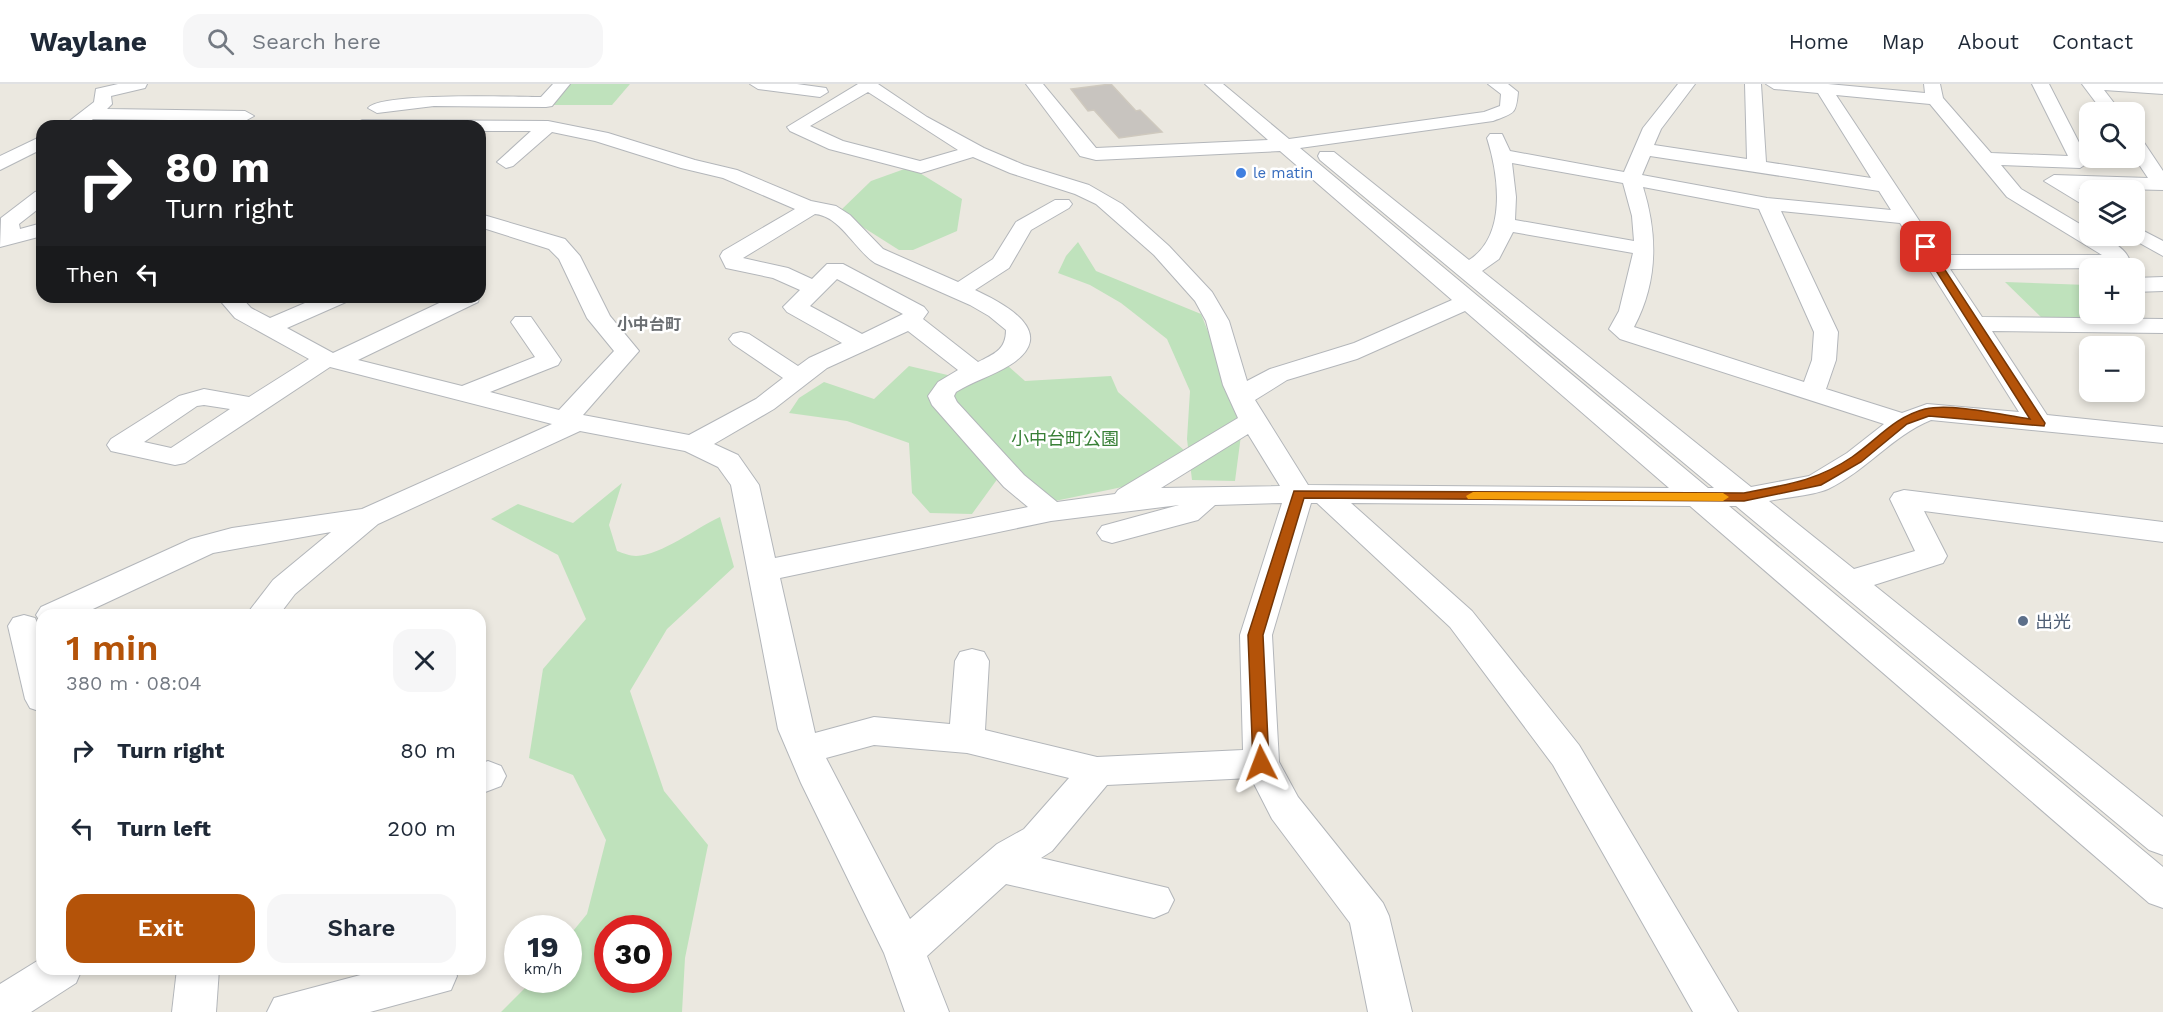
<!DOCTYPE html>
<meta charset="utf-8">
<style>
:root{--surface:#fff;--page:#f6f6f7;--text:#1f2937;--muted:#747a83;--line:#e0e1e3;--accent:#b45309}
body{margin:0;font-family:"Work Sans","Noto Sans JP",sans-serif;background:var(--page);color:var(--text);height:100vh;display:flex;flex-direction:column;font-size:22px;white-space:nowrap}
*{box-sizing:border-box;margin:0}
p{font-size:20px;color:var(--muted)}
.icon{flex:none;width:33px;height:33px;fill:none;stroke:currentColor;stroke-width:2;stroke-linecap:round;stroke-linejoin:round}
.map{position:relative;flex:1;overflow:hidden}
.details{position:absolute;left:36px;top:525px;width:450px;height:366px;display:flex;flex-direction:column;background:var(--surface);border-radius:18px;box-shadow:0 3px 9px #0003}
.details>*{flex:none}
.top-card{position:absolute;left:36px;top:36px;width:450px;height:183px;border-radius:18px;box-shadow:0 3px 9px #0003;background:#202124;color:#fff;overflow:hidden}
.buttons{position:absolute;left:2079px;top:18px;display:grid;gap:12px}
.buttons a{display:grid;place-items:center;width:66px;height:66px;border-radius:12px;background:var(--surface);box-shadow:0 3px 9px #0003;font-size:30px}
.speed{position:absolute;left:504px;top:831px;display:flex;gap:12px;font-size:30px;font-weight:700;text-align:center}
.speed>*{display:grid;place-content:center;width:78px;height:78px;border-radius:50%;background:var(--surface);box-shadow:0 3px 9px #0003;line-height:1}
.speed small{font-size:15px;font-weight:400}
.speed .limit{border:9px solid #d22;background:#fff;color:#111}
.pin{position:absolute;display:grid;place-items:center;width:51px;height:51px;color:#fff;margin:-26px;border-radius:12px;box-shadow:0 3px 9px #0006}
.me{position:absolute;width:66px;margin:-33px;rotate:357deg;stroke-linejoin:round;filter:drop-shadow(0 0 4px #0008)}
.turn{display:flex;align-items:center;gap:21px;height:126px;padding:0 30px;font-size:27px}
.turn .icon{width:78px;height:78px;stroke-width:2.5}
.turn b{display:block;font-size:42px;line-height:51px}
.then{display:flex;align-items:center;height:57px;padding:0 30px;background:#0003;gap:12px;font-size:22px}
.round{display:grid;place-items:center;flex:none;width:63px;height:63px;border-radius:18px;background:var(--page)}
.headline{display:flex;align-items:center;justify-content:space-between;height:102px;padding:0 30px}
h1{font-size:36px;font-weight:600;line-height:45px;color:var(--accent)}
.cta{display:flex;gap:12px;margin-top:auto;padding:12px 30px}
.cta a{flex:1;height:69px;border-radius:18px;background:var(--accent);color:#fff;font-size:24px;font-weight:600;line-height:69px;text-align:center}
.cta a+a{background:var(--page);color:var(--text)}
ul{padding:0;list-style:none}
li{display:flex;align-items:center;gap:18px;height:78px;padding:0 30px}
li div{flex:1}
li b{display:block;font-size:22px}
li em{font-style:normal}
header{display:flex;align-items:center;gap:36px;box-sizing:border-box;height:84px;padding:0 30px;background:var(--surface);border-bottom:2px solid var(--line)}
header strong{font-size:28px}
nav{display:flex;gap:33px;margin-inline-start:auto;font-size:21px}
.search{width:420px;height:54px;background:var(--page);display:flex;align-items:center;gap:15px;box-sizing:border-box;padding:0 21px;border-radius:18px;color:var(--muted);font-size:22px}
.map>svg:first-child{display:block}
.green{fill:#bfe2bc;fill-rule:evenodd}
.building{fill:#c8c4bf;stroke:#cfc9be;stroke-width:1.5}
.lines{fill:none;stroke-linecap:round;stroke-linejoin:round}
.minor-casing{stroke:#b3b6ba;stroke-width:2}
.minor{fill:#fff;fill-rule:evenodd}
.route{fill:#b45309;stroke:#753606;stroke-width:1.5}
.slow{fill:#f59e0b}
.shop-dot{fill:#3f7fe0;stroke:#fff;stroke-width:2}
.service-dot{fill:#5c6f8a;stroke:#fff;stroke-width:2}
.labels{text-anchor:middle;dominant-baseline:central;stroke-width:5;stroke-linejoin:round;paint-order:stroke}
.far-shop-label{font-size:15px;fill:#366cbe;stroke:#fff;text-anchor:start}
.far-neighbourhood-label{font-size:16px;font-weight:bold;fill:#6a6e72;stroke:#fff}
.park-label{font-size:18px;fill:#398037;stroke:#fff}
.service-label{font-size:18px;fill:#4e5e75;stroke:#fff;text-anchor:start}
</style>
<header>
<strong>Waylane</strong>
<div class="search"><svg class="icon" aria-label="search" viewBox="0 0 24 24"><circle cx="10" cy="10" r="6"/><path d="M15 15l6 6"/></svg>Search here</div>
<nav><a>Home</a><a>Map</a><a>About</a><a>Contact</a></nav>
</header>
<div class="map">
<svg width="2163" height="928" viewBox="0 0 2163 928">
<rect width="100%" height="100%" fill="#ebe8e0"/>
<g class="green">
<polygon points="566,0 630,0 612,21 547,21"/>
<polygon points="910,83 962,115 957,147 913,166 899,166 839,128 871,97"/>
<polygon points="1078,158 1096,187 1201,230 1243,336 1235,397 1192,396 1187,355 1190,307 1167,255 1121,219 1090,201 1058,189 1066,172"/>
<polygon points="2005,198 2088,201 2090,230 2122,230 2133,239 2045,237"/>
<polygon points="909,282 969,296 1008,282 1025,297 1111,292 1118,308 1185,367 1132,401 1050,418 1001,390 972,430 930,429 912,409 909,359 847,337 789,329 799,314 824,298 874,315"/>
<path d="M622,399l-13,42 8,26c6,2 13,5 19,5 26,-1 60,-28 84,-39l14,50 -67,62 -37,62 34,100 44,54 -23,113 -3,54h-181l32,-32h35l1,-44 18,-22 19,-74 -33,-65 -44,-17 14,-89 43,-50 -28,-64 -67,-36 27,-15 55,19zM608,844h50v52h-50z"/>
</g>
<polygon class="building" points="1111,0 1136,27 1140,26 1162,48 1119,54 1094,26 1088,27 1071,5"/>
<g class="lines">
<defs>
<g id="minor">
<polygon points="118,0 147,0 145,4 111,12 112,20 107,25 245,27 254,32 245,37 93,35 84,42 63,42 94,18 96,5"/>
<path d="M553,0h17l-18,22 -6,1 -112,-1 -57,7 -9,-5c12,-16 148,-11 173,-11z"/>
<polygon points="750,0 797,0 826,4 828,8 820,13 758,5"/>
<path d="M858,0h20l49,33 57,31 40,17 65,20 33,19 47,42 43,46 17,29 18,60 23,-12 84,-26 98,-43 -172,-149 -184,9 -16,-4 -54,-72h17l53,64 172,-8 -63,-56h18l66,55 195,-27 16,-6 1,-12 -13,-10h20l10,8c-2,23 -4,21 -25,29l-193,27 408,340h6l-394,-328 -2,-4 2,-4h14l135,108c38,-24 30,-84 18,-122l3,-4h12l8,17 114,21 19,-44 35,-44h17l-34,45 -7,16 93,14 -2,-75h16l5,78 105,16 -53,-85 -44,-4 -8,-5h62l97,9 -1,-9h16l3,14 48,55 77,3 -36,-72h17l40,78 -9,6 -79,-3 20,24 69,41v6c14,0 37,11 40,26l-3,5 -8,1 -169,1 32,48 181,2v14l-171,-2 55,84 116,12v16l-232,-23c-39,16 -65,51 -103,69 -17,7 -41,8 -59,12l85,68 61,-18 -25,-52 4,-6 10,-3 259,32v20l-239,-31 23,45 -4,7 -69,22 289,232v38l-14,-5 -413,-344h-7l434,361v41l-14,-5 -459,-397 -339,-3 121,108 107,134 159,267h-45l-140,-247 -103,-138 -133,-124h-6l-39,132 7,127 19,35 85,106 6,13 23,96h-44l-18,-89 -78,-104 -21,-41 -144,7 -55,66 -11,7 127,30 6,12 -6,12 -14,6 -148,-34 -79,72 22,56h-44l-21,-59 -83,-170 -23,-54 -47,-244 -13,-18 -33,-16 -105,-20 -202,93 -83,70 -16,21h-33l27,-35 58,-48 -118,21 -133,62h-38l-1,8 -5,-8 5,-8 150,-68 41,-11 130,-19 190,-85 -222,-57 -145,96 -10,2 -64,-14 -4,-6 4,-6 68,-43 25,-7 45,8 60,-38 -74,-41 -18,-21h24l10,11 19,10 49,-21h30l-3,5 -59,26 46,25 119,-56 28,-2 -2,7 -120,58 104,26 73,-29 -24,-35 4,-5h16l30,43 -3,5 -68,27 69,18 55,-59 -27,-33 -28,-59 -10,-10 -69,-22v-13l7,2 78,23 15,17 30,60 29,35 -56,64 106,20 67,-36 27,-21 -50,-34 -4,-5 4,-5 8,-2 8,2 49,32 11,-8 33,-15 -55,-31 -4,-5 17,-17 -27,-12 -47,-10 -6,-12 3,-5 72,-42 -72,-31 -42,-10 -86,-27 -43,-9 -39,34 -7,2 -9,-6 34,-31h-51v-5l-127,-1 9,-5 186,1 60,12 87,27 42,10 74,31 25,5 14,9 33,34 75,33 35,-23 23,-37 39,-22h14l3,4 -3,4 -38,22 -22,38 -34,22c30,14 85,43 35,75 -17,11 -37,16 -54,27l-2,4 3,6 67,73 33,27 58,-8 3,-4 120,-72 -15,-33 -17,-64 -11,-20 -41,-46 -58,-51 -21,-10 -65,-21 -37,-16 -52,16 -92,-24 -39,-18 -3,-4zM868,8l90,58 -38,11 -77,-20 -33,-15zM1836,11l94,9 77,93 95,58h-160zM1650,72l229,35 12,19 -124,-12 -125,-23zM1512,79l111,20 9,33 2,25 -119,-21 1,-23zM1643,103l116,22 55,123 -2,28 -8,22 -170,-55c24,-45 24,-92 9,-140zM1781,127l119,12 119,189 -92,-8 -25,9 -76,-24 10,-29 2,-28zM815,130c25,2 40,36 60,49l95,42 19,11 17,14c0,20 -12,24 -28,32l-55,-43 5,-7 -4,-5 -81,-43h-16l-15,15 -24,-11 -45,-10zM1513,148l120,21 -14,58 -10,18 11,10 264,85 -37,29 -38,23 -58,11 -269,-216 17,-12zM837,195l66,35 -41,20 -52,-28zM1465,227l204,177 -361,-3 -53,-85 32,-20 70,-21zM908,247l50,39 -20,12 -10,14 4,9 72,82 24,20 -253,51 -16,-73 -21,-30 -24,-11 60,-35 53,-41zM204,321l26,4 -59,39 -27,-6 53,-36zM1248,350l32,52 -119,2zM1282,419l-42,132 3,115 -146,7 -112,-27 4,-69 -5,-9 -12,-3 -12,3 -5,9 -5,63 -76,-7 -59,16 -35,-155 271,-57 128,-16 -77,21 -5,7 5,7 10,3 86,-23 17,-15zM874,661l93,8 102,25 -45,51 -27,15 -87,75 -84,-161z"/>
<polygon points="2082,0 2163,0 2163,10 2104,6 2121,28 2103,28"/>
<polygon points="42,52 42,65 0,86 0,72"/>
<polygon points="2134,53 2141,54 2163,87 2163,106 2079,104 2090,110 2090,125 2044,97 2054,91 2148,94 2134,73"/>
<polygon points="42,106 42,122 19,140 20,145 42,139 42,152 0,163 1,134 35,108"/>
<polygon points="2134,142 2163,157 2163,172 2127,152 2134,152"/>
<polygon points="2163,193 2163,207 2134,208 2134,194"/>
<polygon points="24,531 35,534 42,549 42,628 30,624 25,615 8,542 13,534"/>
<polygon points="488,677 501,682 506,692 501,702 480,710 480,680"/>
<polygon points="42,874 42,885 82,885 76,899 31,928 0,928 0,900"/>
<polygon points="177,885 219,885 216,928 172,928"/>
<polygon points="383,885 454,885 457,892 451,906 370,928 267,928 274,914"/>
</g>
</defs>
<use href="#minor" class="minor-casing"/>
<use href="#minor" class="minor"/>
</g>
<path class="route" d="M1926,160l4,3 115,176 -1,3 -115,-10 -22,8 -46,38 -40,23 -77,16 -440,-3 -41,137 6,128 -2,4h-12l-2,-4 -5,-128 46,-144 450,2c41,-8 73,-12 108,-36 25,-17 42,-40 73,-48 28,-6 76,6 105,10l-109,-172z"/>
<polygon class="slow" points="1473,408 1723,409 1729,413 1723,417 1468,415 1466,412"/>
<circle class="shop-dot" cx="1241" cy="89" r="6"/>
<circle class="service-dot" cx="2023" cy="537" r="6"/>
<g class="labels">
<g class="far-shop-label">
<text x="1253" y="89">le matin</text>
</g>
<g class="far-neighbourhood-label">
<text x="649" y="240">小中台町</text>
</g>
<g class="park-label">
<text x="1065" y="354">小中台町公園</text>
</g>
<g class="service-label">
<text x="2035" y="537">出光</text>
</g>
</g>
</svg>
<div class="buttons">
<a><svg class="icon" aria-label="search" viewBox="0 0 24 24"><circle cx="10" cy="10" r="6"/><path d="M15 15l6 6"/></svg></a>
<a><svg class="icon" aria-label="layers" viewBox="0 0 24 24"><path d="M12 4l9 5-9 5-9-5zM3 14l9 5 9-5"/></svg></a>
<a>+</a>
<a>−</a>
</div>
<div class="speed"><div>19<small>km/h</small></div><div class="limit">30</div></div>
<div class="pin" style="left:1926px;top:163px;background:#d93025"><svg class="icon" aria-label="arrive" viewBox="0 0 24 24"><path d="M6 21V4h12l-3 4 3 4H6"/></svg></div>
<svg class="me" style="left:1261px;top:679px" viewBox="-20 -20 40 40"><path d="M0-17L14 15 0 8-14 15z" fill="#b45309" stroke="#fff" stroke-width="4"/></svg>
<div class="top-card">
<div class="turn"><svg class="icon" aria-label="right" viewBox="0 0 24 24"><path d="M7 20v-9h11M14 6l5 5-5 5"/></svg><div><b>80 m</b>Turn right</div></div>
<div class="then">Then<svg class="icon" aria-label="left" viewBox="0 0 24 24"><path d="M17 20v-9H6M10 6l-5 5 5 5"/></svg></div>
</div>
<section class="details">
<div class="headline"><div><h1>1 min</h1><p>380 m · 08:04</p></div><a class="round"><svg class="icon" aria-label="close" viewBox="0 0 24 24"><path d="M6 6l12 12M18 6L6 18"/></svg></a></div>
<ul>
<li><svg class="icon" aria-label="right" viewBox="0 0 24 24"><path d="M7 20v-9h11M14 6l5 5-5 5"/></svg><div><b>Turn right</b></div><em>80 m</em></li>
<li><svg class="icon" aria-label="left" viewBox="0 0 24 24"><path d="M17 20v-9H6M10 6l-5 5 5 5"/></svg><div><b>Turn left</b></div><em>200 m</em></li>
</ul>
<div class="cta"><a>Exit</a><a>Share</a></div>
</section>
</div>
